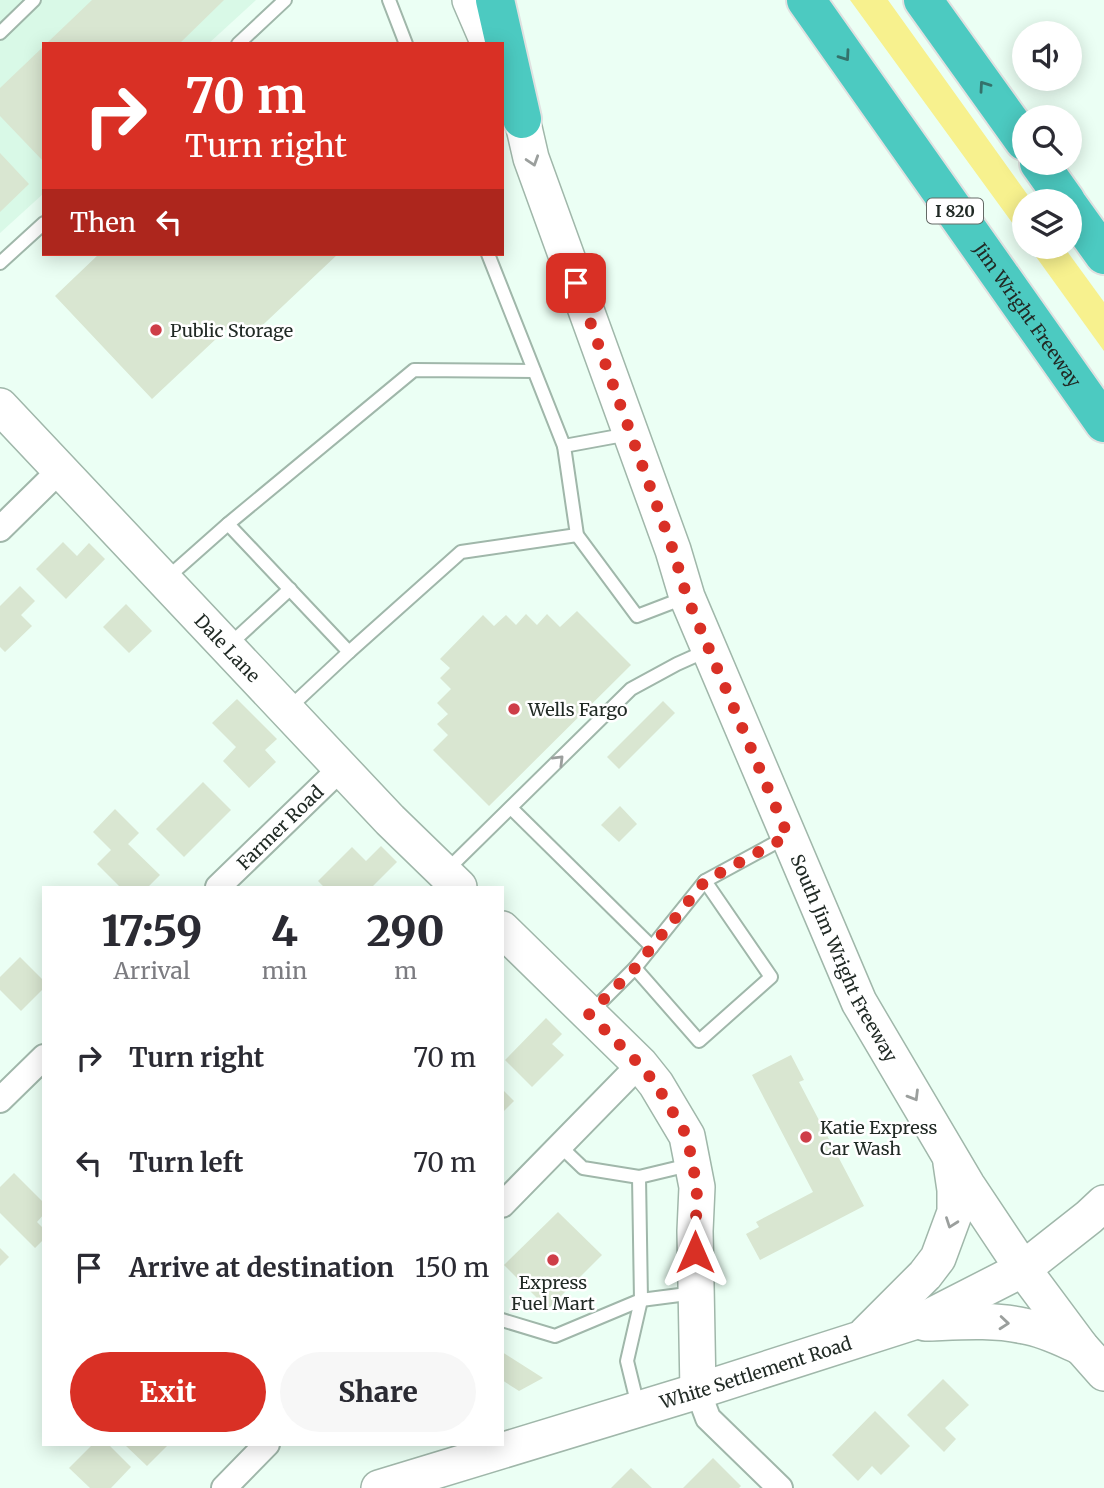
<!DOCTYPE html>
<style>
:root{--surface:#fff;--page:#f7f7f7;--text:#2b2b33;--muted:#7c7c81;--accent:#d93025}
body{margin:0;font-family:Merriweather,serif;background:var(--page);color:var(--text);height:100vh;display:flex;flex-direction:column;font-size:26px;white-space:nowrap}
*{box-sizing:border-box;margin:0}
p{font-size:23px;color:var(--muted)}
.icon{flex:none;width:38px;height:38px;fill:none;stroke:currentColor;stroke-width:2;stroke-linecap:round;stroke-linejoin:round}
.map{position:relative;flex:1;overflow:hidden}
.sheet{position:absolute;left:42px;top:886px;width:462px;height:560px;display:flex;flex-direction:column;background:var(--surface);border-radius:0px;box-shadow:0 4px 18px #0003}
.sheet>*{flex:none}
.banner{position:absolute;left:42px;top:42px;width:462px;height:214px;border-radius:0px;box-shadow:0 4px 18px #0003;background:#d93025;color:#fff;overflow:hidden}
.controls{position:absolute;left:1012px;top:21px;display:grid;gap:14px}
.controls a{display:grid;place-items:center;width:70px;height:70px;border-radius:50%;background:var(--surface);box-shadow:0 4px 18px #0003;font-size:35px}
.pin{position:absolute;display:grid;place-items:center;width:60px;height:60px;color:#fff;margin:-30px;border-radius:14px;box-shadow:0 4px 10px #0006}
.me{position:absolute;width:77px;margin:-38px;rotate:0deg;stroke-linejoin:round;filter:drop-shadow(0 0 5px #0008)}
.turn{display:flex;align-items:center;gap:24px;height:147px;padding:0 28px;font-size:32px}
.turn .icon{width:91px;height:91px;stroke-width:2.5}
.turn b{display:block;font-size:49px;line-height:60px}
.then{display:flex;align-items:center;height:66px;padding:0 28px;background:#0003;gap:14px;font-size:26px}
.eta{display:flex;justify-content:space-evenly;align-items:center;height:119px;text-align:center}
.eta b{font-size:42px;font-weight:800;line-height:49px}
.button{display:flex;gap:14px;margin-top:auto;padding:14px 28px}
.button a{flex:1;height:80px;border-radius:42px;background:var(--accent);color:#fff;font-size:28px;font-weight:800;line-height:80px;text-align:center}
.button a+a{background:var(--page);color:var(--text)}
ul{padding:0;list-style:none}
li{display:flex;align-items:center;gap:21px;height:105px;padding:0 28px}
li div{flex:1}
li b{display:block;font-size:26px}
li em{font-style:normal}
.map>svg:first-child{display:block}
.built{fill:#d9f9e7}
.green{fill:#f7f18e}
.building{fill:#d9e6d1}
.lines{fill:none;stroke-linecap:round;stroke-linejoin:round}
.lane-casing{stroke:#a0b7aa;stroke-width:16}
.street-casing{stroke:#a0b7aa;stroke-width:28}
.secondary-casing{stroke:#a0b7aa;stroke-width:38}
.highway-casing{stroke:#e0e1e0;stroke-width:42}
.lane{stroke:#fff;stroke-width:12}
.street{stroke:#fff;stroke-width:24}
.secondary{stroke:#fff;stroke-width:35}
.highway{stroke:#4ccac1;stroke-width:38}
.oneway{stroke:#34726b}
.oneway2{stroke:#9b9f9d}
.route{stroke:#d93025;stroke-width:12;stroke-dasharray:0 21.6}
.poi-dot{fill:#ce3e48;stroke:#fff;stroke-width:2.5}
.labels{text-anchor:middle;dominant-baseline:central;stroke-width:5;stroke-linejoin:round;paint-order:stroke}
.shield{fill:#fff;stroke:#646a66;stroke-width:2}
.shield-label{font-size:16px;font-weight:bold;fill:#212a25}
.street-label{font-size:18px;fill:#212a25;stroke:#fff}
.poi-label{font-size:18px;fill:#212a25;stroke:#fff;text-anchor:start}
</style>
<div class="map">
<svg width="1104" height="1488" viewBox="0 0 1104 1488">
<rect width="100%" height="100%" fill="#ebfff4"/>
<polygon class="built" points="0,0 256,0 208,44 44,44 44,193 0,233"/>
<g class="green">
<polygon points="850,0 888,0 1032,201 1024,201 1024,239"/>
<polygon points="1029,247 1064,247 1104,302 1104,351"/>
</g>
<g class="building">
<polygon points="92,0 224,0 179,44 46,44"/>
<polygon points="44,46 44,162 0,116 0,88"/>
<polygon points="0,153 29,184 0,212"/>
<polygon points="99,254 338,254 249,338 234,322 152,399 55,296"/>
<polygon points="63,542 77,556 89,543 105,559 66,599 36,569"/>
<polygon points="20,586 35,601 21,615 32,626 5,652 0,647 0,606"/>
<polygon points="126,604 152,631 129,653 103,627"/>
<polygon points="577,611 631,665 489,806 433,750 448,735 437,724 448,714 437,703 451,689 440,678 450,668 440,659 483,615 494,626 506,615 516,625 526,614 537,625 547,614 560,627"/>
<polygon points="237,699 277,739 265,750 276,762 249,788 223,761 236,747 212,723"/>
<polygon points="663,701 675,713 619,769 607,757"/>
<polygon points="203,782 231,810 184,857 156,829"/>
<polygon points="620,806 637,824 619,842 601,825"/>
<polygon points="115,809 139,833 128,844 160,875 148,887 120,887 97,864 111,850 93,832"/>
<polygon points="381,846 397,862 372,887 324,887 318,881 352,847 366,861"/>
<polygon points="20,957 44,981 44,988 21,1011 0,990 0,977"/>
<polygon points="546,1018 562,1034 552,1044 564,1055 532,1087 505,1060"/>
<polygon points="791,1055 804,1080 799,1082 864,1206 760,1260 746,1234 759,1227 756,1222 813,1192 752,1075"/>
<polygon points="502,1089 514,1101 502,1113"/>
<polygon points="14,1173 44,1203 44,1214 37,1222 44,1229 44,1239 35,1248 0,1213 0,1187"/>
<polygon points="558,1212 602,1255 548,1309 504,1265"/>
<polygon points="0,1248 9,1257 0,1266"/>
<polygon points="502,1352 543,1378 519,1391 502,1380"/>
<polygon points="943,1379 969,1405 945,1428 956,1439 944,1452 907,1415"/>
<polygon points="875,1411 910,1446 881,1475 872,1466 858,1481 832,1455"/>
<polygon points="93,1444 108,1444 131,1467 111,1488 90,1488 69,1468"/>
<polygon points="124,1444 169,1444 147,1466"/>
<polygon points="713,1458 741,1486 739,1488 683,1488"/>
<polygon points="631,1468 652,1488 611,1488"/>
</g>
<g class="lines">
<defs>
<g id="lane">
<polyline points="389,0 406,44"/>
<polyline points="0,33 34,0"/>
<polyline points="238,44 285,0"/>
<polyline points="488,254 564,446 629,434"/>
<polyline points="0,263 44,223"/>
<polyline points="564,446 577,535 637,616 684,598"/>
<polyline points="228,524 349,652 461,552 577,535"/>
<polyline points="167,578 228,524 414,370 534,371"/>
<polyline points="228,646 290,589"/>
<polyline points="288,709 349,652"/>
<polyline points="511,808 652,947"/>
<polyline points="447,870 631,689 677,664 706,651"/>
<polyline points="635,968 705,881"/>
<polyline points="590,1013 635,968 699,1041 771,977 705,881 788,836"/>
<polyline points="560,1146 583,1168 639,1177"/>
<polyline points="689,1165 639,1177 641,1300 695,1293"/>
<polyline points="502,1320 555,1336 641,1300"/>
<polyline points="638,1406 627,1361 641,1300"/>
</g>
<g id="street">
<polyline points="0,529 60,470"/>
<path id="s1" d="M218,887l123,-119"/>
<polyline points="0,1100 44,1057"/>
<polyline points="502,1205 640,1064"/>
<polyline points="698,1391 708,1418 780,1488"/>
<polyline points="224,1488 267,1444"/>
</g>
<g id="secondary">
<polyline points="470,0 489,44"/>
<path id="s2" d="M511,93l11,26 9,39 142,392 14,47 172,405 108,183 56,84 58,78 23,26"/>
<path id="s3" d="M0,406l390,414 69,67"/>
<polyline points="502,929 640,1064 656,1084 687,1136 697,1187 695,1231 698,1391"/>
<path d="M925,1323c33,-1 67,-4 99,3 20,3 39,13 57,21"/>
<polyline points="866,1334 925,1275 938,1258 955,1212 955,1190 951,1163"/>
<path id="s4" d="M379,1488l319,-97 231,-74 94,-48 66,-52 15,-14"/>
</g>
<g id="highway">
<polyline points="495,0 522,119"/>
<path id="s5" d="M806,0l298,423"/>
<polyline points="923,0 1024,141"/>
<polyline points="1039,163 1066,201"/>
<polyline points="1069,206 1104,255"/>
</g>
</defs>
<use href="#lane" class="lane-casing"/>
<use href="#street" class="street-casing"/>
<use href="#secondary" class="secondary-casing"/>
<use href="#highway" class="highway-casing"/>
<use href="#lane" class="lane"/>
<use href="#street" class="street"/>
<use href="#secondary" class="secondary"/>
<use href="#highway" class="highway"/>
</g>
<defs><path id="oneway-chevron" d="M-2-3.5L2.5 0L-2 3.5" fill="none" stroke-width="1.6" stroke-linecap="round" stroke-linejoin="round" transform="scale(1.75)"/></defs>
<g class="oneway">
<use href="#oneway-chevron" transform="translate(845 56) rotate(55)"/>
<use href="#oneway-chevron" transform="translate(984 86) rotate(-125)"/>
</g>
<g class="oneway2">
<use href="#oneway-chevron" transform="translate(533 161) rotate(72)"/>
<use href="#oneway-chevron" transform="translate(559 760) rotate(-45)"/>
<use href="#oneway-chevron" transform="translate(914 1096) rotate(59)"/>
<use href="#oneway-chevron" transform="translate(951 1223) rotate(110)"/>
<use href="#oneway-chevron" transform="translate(1004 1323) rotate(5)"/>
</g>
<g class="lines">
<polyline class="route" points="576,283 673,550 687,597 788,836 705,881 635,968 589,1014 640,1065 656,1084 687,1136 697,1187 695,1252"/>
</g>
<g class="poi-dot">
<circle cx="156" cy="330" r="7"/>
<circle cx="514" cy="709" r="7"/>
<circle cx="806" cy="1137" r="7"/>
<circle cx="553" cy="1260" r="7"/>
</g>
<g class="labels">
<rect class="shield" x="927" y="198.5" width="56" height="25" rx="5"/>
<g class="shield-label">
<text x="955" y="211">I 820</text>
</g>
<g class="street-label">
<text stroke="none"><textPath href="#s5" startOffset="385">Jim Wright Freeway</textPath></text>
<text stroke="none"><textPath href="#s3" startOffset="332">Dale Lane</textPath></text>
<text stroke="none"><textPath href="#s1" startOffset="86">Farmer Road</textPath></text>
<text stroke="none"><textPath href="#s2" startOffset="928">South Jim Wright Freeway</textPath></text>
<text stroke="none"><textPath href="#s4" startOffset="394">White Settlement Road</textPath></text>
</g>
<g class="poi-label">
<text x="170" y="330">Public Storage</text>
<text x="528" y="709">Wells Fargo</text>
<text x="820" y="1127">Katie Express<tspan x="820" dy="21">Car Wash</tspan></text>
<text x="553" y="1282" text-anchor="middle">Express<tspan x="553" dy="21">Fuel Mart</tspan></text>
</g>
</g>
</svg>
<div class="controls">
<a><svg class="icon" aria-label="sound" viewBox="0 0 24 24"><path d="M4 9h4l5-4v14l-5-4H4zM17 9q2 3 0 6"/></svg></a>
<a><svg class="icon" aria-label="search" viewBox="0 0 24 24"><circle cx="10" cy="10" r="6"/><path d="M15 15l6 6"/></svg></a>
<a><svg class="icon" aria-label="layers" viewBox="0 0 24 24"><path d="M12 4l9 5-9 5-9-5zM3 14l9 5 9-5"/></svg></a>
</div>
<div class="pin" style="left:576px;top:283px;background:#d93025"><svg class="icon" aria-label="arrive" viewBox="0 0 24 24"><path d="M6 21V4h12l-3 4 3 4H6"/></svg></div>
<svg class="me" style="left:695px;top:1252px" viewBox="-20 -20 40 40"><path d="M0-17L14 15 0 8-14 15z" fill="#d93025" stroke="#fff" stroke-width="4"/></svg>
<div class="banner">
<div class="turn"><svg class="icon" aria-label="right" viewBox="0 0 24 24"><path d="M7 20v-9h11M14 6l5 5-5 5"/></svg><div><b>70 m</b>Turn right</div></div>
<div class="then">Then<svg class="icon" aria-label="left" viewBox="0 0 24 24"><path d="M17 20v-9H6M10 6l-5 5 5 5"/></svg></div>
</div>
<section class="sheet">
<div class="eta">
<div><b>17:59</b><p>Arrival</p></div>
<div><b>4</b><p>min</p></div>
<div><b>290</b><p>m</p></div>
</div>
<ul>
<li><svg class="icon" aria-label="right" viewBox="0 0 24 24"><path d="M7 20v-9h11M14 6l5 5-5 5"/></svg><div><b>Turn right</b></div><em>70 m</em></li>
<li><svg class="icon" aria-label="left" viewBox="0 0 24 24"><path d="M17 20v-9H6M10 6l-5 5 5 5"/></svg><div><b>Turn left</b></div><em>70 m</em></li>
<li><svg class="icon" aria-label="arrive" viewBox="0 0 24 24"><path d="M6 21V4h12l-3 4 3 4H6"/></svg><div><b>Arrive at destination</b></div><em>150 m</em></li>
</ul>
<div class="button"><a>Exit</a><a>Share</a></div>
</section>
</div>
